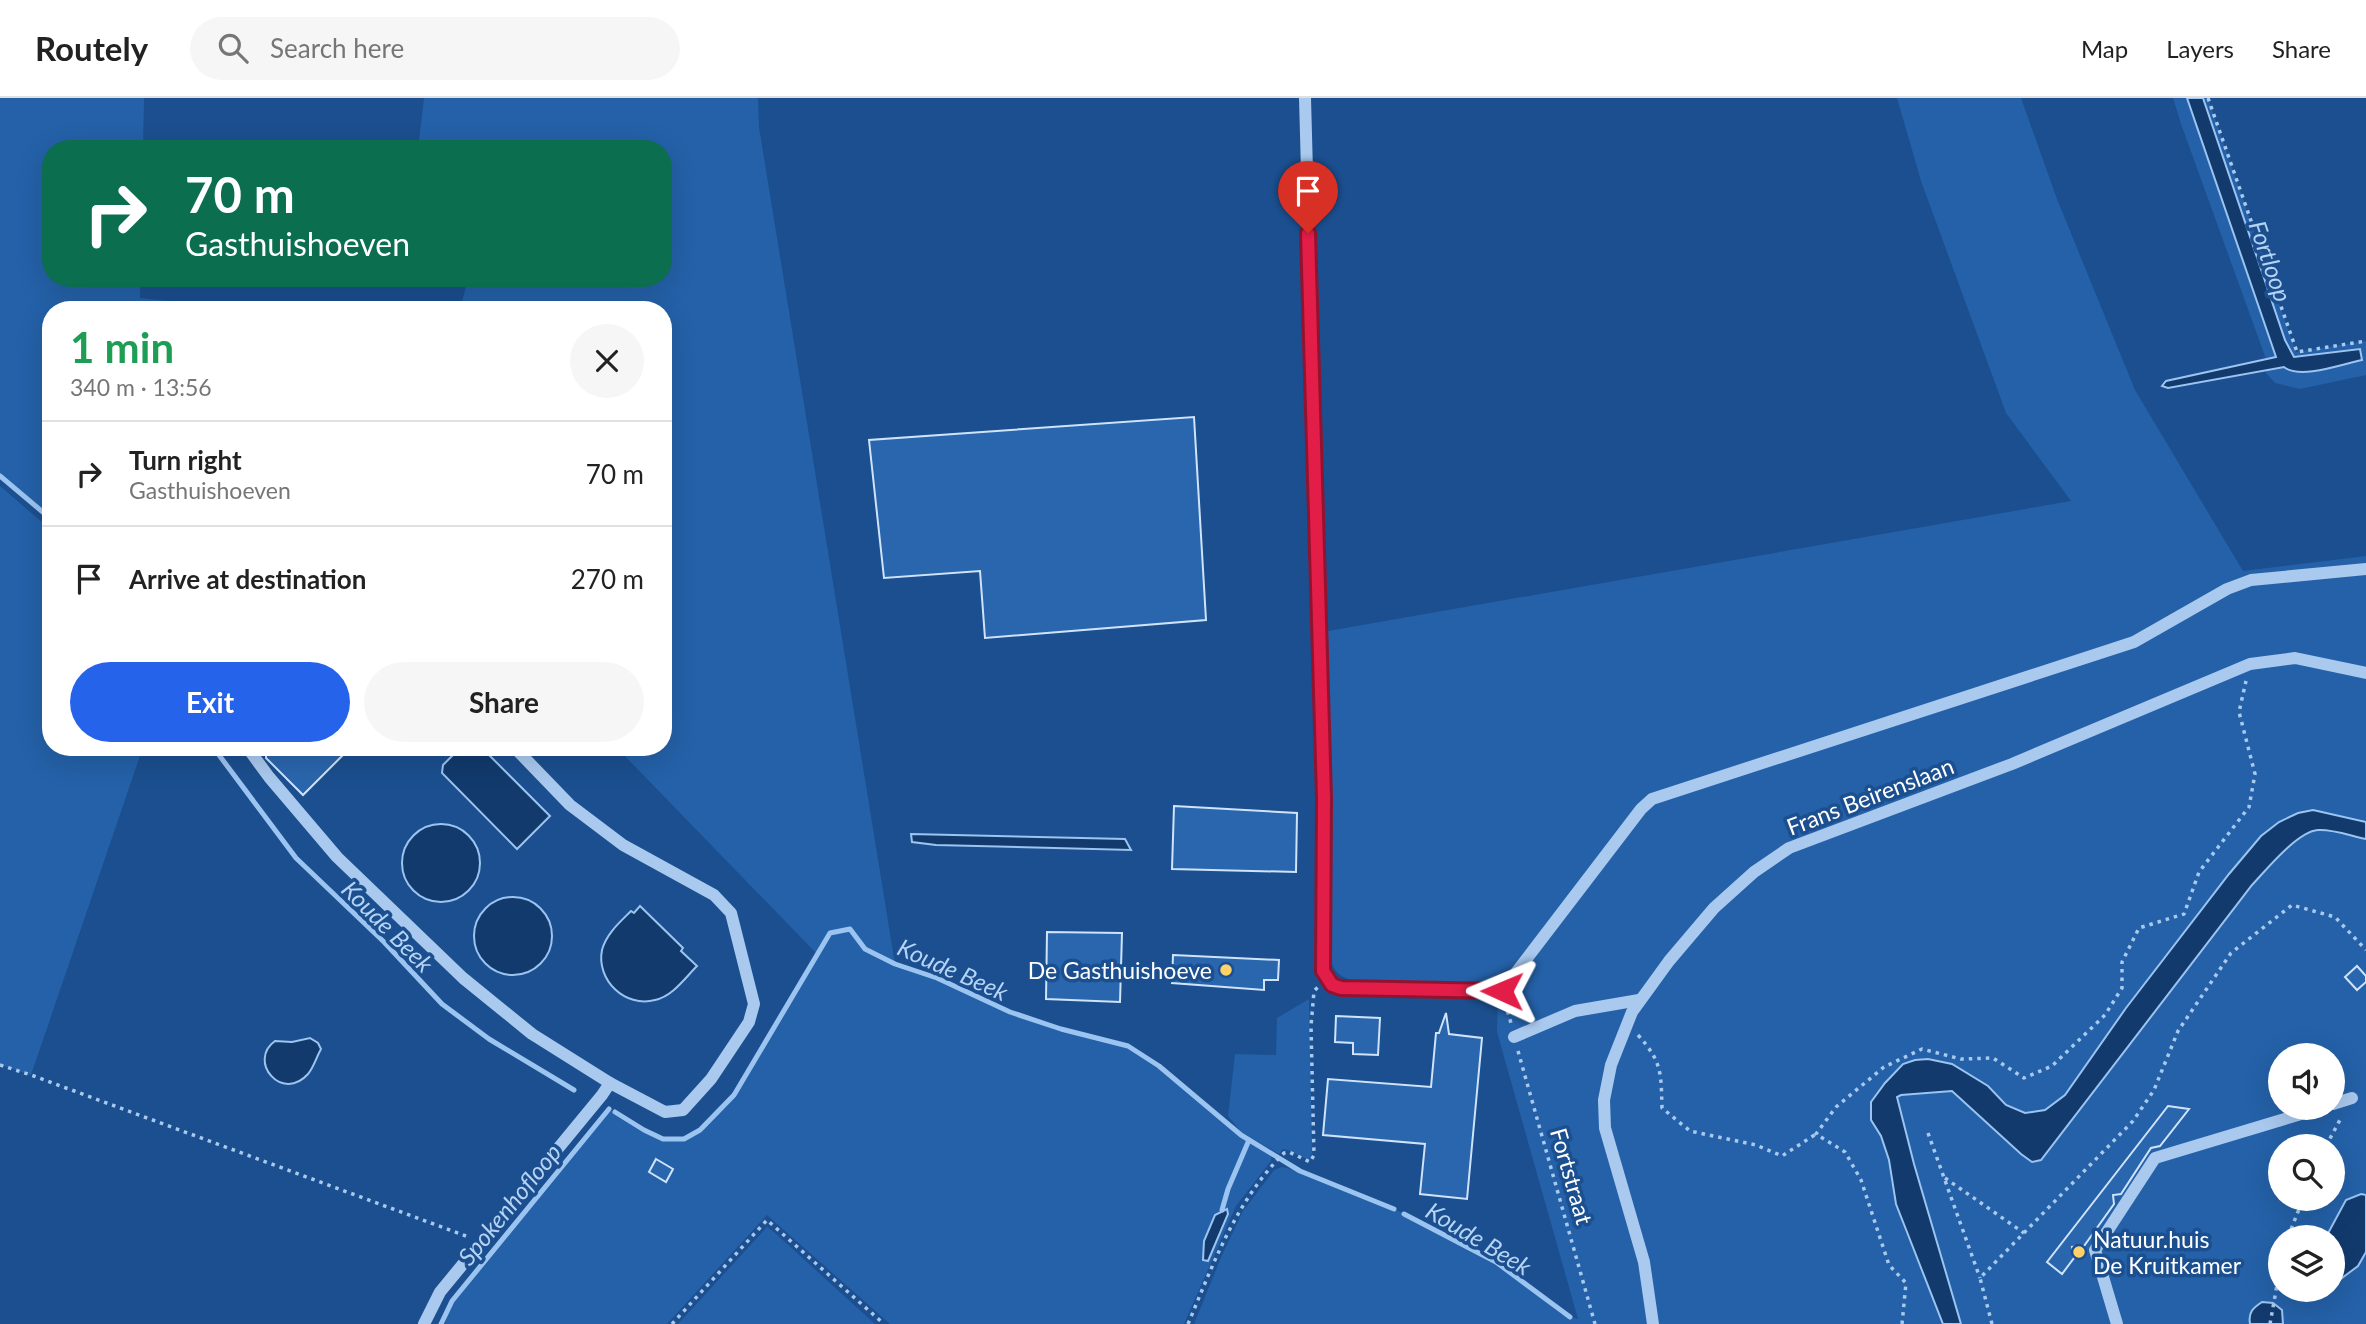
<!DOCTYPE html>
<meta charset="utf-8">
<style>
:root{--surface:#fff;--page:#f6f6f6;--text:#222;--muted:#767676;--line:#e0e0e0;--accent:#2563eb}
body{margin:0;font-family:Lato,sans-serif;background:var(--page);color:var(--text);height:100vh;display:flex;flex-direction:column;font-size:26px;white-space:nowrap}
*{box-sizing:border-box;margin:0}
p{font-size:23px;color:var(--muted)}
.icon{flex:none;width:38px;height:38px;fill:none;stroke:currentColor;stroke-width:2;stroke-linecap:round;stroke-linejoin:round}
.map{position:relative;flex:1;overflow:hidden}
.details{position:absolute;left:42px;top:203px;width:630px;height:455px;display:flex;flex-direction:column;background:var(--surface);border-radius:28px;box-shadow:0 7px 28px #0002}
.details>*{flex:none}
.top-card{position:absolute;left:42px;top:42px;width:630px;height:147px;border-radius:28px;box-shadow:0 7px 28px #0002;background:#0b6e4f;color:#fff;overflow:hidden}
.fabs{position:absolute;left:2268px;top:945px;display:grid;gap:14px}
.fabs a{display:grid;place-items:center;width:77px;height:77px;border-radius:50%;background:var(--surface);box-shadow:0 7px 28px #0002;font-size:35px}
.pin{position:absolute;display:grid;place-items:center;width:60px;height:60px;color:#fff;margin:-72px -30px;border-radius:50% 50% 50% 0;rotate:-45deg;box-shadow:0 0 7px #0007}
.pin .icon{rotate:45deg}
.me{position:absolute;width:77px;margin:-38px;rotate:271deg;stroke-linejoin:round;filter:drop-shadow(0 0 5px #0008)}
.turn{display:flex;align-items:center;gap:24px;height:147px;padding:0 28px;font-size:32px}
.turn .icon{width:91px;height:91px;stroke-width:2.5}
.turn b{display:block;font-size:49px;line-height:60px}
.round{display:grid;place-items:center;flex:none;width:74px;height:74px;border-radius:37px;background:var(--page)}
.headline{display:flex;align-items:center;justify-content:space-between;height:119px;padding:0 28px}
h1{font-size:42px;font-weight:700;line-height:52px;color:#1e9e55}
.action{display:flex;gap:14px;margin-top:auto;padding:14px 28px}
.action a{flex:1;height:80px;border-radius:42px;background:var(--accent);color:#fff;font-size:28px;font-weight:700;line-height:80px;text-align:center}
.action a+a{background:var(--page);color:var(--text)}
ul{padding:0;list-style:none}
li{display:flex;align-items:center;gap:21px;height:105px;padding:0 28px;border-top:2px solid var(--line)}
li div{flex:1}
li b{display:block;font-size:26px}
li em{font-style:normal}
header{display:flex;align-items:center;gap:42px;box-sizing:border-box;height:98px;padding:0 35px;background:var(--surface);border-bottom:2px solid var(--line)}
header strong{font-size:33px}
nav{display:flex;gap:38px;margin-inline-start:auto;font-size:24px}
.search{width:490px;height:63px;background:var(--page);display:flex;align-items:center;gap:18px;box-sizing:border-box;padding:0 24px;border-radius:38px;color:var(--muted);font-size:26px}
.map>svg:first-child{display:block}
.green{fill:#2461a8;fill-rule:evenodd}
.water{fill:#123a6d;stroke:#9cc4f0;stroke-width:2}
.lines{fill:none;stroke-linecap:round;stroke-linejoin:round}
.stream{stroke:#9cc4f0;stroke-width:5}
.building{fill:#2a66ad;stroke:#cfe3fa;stroke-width:2}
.path{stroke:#a9c9ee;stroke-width:3.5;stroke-dasharray:3.5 5;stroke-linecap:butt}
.minor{stroke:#a9c9ee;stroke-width:12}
.route-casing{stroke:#92132f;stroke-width:18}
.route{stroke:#e11d48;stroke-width:12}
.poi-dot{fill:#ffd166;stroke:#1b4f8f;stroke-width:2.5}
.labels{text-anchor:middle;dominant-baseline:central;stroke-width:7;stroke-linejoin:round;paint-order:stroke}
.street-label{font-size:23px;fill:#fff;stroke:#1b4f8f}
.poi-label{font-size:23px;fill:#fff;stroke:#1b4f8f;text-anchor:end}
.water-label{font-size:24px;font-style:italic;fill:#b5d3f5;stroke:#1b4f8f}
</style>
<header>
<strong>Routely</strong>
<div class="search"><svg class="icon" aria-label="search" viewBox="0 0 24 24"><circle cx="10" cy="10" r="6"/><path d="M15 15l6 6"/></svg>Search here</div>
<nav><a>Map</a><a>Layers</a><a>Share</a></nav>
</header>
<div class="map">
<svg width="2366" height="1226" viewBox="0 0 2366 1226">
<rect width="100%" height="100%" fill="#1b4f8f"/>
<g class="green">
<polygon points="0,0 144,0 143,51 51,51 51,180 140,180 140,200 254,212 51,212 51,421 0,378"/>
<polygon points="424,0 758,0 759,29 895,866 937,881 1010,914 1060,931 1128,948 1159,968 1241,1037 1272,1055 1271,1063 1236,1108 1184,1226 890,1226 767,1117 667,1226 445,1226 452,1203 609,1011 644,1032 663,1041 683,1041 701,1031 734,997 817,856 616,649 663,649 663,212 460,212 468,180 663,180 663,51 418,51"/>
<path d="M1897,0h124l36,101 78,191 108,181 123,-15v266l-53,-12 -52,26 -32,38 -103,134 -61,87 -20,15 -20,3 -19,-9 -18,-18 -36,-22 -24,-5 -25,5 -18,19 -14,19v18l10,16 8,24 7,44 9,27 38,93h-749l28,-69 21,-44 31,-41 8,-3 18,4 76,29 49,24 71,38 65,52 17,5 -81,-287 1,-49c-37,7 -77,3 -114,0 -13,-1 -27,0 -38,-5 -10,-4 -13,-10 -16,-20l-2,-327 743,-130 -65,-88 -85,-232z"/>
<polygon points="2173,0 2208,0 2296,254 2366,243 2366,277 2300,291 2275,285 2266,275 2266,261 2181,26"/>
<polygon points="0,388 51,432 51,649 143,649 31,977 0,967"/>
<path d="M2320,732l46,9v485h-405l-47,-160 -17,-67 4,-2 51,-4 89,69 211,-275 27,-28 29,-25zM2280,957h53v53h-53zM2280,1048h53v53h-53zM2280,1139h53v53h-53z"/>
<path d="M1309,901l3,154 -3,6c-10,-1 -16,-9 -26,-10l-4,5 -38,-22 -13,-16 7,-62 41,1 1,-37z"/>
<polygon points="767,1129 774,1134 875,1226 678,1226"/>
</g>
<g class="water">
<path d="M2187,0h16l82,242 9,17 66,-8 2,11c-19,4 -62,20 -78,7l-116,21 -6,-2 4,-5 110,-24z"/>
<polygon points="461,649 481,649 550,718 517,751 442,675 443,667"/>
<path d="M2313,712l53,12v17c-15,-3 -33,-10 -48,-9 -20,1 -52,40 -66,55l-211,275 -9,2 -11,-8 -69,-63 -51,4 -4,2 17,67 47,160h-18l-47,-120 -7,-44 -8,-24 -10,-16v-18l14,-19 18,-19 12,-4 13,-1 24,5 36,22 18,19 19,8 20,-3 20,-15 61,-87 103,-134 32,-38 18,-14 19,-9z"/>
<circle cx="441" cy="765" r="39"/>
<polygon points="911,736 1125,741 1131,752 936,747 912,744"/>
<circle cx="513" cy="838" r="39"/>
<path d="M640,808l43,42 -2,3 16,15c-12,12 -24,30 -42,34 -30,8 -59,-20 -53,-50 4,-16 18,-28 29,-39l3,2z"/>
<path d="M310,940l8,5 3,6c-5,9 -7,18 -13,25 -26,29 -61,-13 -33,-33l17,1z"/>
<polygon points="2361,1096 2366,1097 2366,1154 2358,1168 2338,1183 2333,1183 2333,1139 2326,1139 2346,1102"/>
<polygon points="1227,1111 1228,1116 1208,1163 1203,1162 1204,1143 1215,1117"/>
<path d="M2262,1204l11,1 9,7 1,14h-33c-2,-12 3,-16 12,-22z"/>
</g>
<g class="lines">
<g class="stream">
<polyline points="0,378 51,421"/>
<polyline points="213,649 296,760 384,844 442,906 489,941 574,992"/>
<polyline points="615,1014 644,1032 663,1041 684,1041 700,1032 734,997 830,835 850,831 865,851 895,866 937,880 1010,914 1061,931 1128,948 1159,968 1241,1037 1300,1073 1394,1111"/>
<polyline points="1222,1112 1228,1091 1249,1042"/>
<polyline points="1404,1116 1496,1164 1570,1219"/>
<polyline points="441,1226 452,1203 609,1011"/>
</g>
</g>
<g class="building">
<polygon points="1194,319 1206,522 985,540 980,473 884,480 869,342"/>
<polygon points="259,649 333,649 342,658 303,697 266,660 266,656"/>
<polygon points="1174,708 1297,715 1296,774 1172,771"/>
<polygon points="1047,834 1122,835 1120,904 1046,901"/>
<polygon points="1173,857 1279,862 1278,882 1264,882 1264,892 1172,885"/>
<polygon points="2357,868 2366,878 2366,884 2357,892 2345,879"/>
<polygon points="1446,915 1449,936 1482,940 1467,1101 1420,1096 1425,1046 1323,1037 1328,981 1431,989 1436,935 1439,935"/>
<polygon points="1336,918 1380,920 1378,957 1353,956 1353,945 1335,944"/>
<polygon points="2168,1008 2189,1011 2160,1048 2151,1050 2121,1096 2113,1097 2114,1106 2084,1148 2072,1149 2074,1160 2062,1176 2047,1164"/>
<polygon points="656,1061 673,1071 666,1084 649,1074"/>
</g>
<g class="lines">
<g class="path">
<polyline points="2208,0 2297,254 2366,243"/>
<polyline points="1505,905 1511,925"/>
<path d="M1638,937c24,27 23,37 24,73l28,23 66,14 26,11 34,-22"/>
<polyline points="1518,953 1595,1226"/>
<polyline points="0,967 31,977 466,1138"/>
<polyline points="1928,1035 1980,1180"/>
<polyline points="2326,1048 2341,1020"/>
<polyline points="1945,1080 2024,1135"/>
<polyline points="2288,1139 2303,1101"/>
<polyline points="672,1226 767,1122 884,1226"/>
<path d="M1188,1226c26,-62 48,-123 96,-171l5,-1 21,10 4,-7 -3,-129 3,-35 4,-4"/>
<polyline points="1902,1226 1906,1185 1889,1167 1861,1082 1845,1054 1816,1036 1836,1009 1884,969 1922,951 1961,961 1993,960 2024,980 2052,968 2105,917 2122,890 2122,864 2139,830 2184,816 2199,774 2249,709 2255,676 2239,614 2246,583"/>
<polyline points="1992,1226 1980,1180 2133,1023 2154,992 2178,933 2231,855 2292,807 2335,819 2366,852"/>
<polyline points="2270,1226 2280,1170"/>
</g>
<g class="minor">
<polyline points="1305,0 1324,700 1323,873 1332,887 1341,890 1502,893 1641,711 1652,701 2134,544 2227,491 2251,482 2366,471"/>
<polyline points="247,649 269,679 337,759 463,880 532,936 610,985 665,1014 683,1012 711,981 749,924 754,906 731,815 714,797 623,747 570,707 514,649"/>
<polyline points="1514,939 1575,913 1639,902"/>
<polyline points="2333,1006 2352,1000"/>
<polyline points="424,1226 440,1194 602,997 610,985"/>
<polyline points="1653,1226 1644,1164 1605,1030 1604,1002 1611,967 1632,914 1669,863 1714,810 1754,774 1789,750 2012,666 2250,566 2295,560 2366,575"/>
<polyline points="2117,1226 2095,1152 2155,1060 2321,1010"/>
</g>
</g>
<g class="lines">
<defs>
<polyline id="route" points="1308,135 1324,700 1323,873 1332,887 1341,890 1502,893"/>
</defs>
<use href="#route" class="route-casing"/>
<use href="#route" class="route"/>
</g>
<g class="poi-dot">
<circle cx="1226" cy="872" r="7"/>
<circle cx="2079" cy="1154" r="7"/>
</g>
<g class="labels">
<g class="street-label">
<text transform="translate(1870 698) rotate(-21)">Frans Beirenslaan</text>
<text transform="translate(1572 1078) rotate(74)">Fortstraat</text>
</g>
<g class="poi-label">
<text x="1212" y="872">De Gasthuishoeve</text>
<text x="2093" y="1141" text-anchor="start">Natuur.huis<tspan x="2093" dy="26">De Kruitkamer</tspan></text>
</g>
<g class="water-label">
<text transform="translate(2271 163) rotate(71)">Fortloop</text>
<text transform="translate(388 828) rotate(45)">Koude Beek</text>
<text transform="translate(953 871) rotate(24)">Koude Beek</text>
<text transform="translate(509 1106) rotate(-51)">Spokenhofloop</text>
<text transform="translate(1479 1140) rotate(31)">Koude Beek</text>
</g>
</g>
</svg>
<div class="fabs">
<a><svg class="icon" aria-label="sound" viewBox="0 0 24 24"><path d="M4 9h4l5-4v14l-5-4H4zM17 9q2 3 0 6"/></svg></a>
<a><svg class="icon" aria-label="search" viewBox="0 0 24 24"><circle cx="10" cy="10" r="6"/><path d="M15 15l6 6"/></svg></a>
<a><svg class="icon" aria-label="layers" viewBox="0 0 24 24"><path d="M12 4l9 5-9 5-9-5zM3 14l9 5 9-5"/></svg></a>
</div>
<div class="pin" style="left:1308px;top:135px;background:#d93025"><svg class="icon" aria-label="arrive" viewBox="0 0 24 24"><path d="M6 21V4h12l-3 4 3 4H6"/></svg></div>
<svg class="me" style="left:1502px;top:893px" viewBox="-20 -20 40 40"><path d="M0-17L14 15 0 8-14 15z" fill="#e11d48" stroke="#fff" stroke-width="4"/></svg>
<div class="top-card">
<div class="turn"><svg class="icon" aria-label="right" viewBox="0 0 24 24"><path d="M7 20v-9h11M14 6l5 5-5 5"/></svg><div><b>70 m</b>Gasthuishoeven</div></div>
</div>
<section class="details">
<div class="headline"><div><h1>1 min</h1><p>340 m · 13:56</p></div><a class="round"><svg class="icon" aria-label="close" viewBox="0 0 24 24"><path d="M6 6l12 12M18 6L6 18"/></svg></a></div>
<ul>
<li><svg class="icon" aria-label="right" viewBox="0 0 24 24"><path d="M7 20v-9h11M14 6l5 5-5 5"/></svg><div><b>Turn right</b><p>Gasthuishoeven</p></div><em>70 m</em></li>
<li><svg class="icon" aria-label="arrive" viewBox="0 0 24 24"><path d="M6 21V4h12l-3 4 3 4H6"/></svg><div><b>Arrive at destination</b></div><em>270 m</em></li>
</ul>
<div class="action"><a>Exit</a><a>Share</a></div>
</section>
</div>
